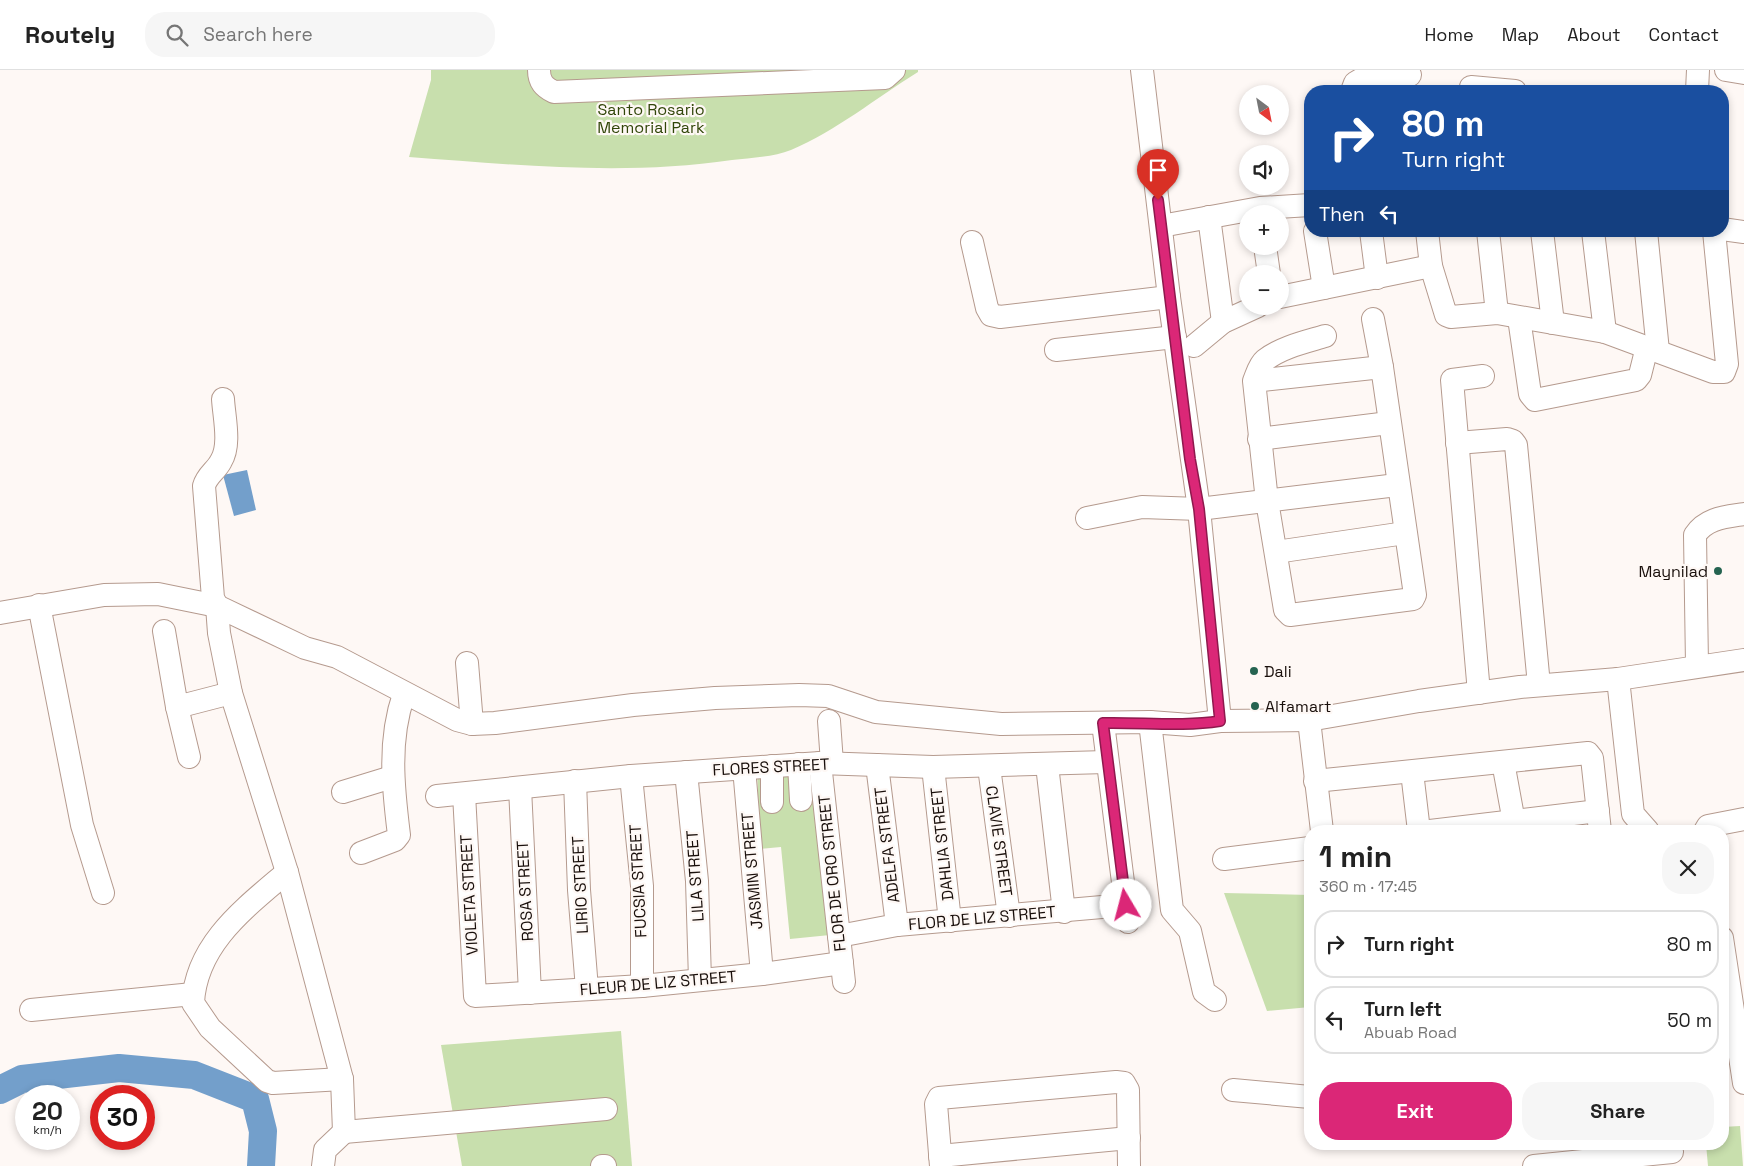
<!DOCTYPE html>
<meta charset="utf-8">
<style>
:root{--surface:#fff;--page:#f6f6f6;--text:#222;--muted:#767676;--line:#e0e0e0;--accent:#db2777}
body{margin:0;font-family:"Space Grotesk",sans-serif;background:var(--page);color:var(--text);height:100vh;display:flex;flex-direction:column;font-size:19px;white-space:nowrap}
*{box-sizing:border-box;margin:0}
p{font-size:16px;color:var(--muted)}
.icon{flex:none;width:28px;height:28px;fill:none;stroke:currentColor;stroke-width:2;stroke-linecap:round;stroke-linejoin:round}
.map{position:relative;flex:1;overflow:hidden}
.drawer{position:absolute;left:1304px;top:755px;width:425px;height:325px;display:flex;flex-direction:column;background:var(--surface);border-radius:20px;box-shadow:0 2px 8px #0003}
.drawer>*{flex:none}
.banner{position:absolute;left:1304px;top:15px;width:425px;height:152px;border-radius:20px;box-shadow:0 2px 8px #0003;background:#1a4fa0;color:#fff;overflow:hidden}
.needle{width:32px;rotate:148deg}
.controls{position:absolute;left:1239px;top:15px;display:grid;gap:10px}
.controls a{display:grid;place-items:center;width:50px;height:50px;border-radius:50%;background:var(--surface);box-shadow:0 2px 8px #0003;font-size:25px}
.speed{position:absolute;left:15px;top:1015px;display:flex;gap:10px;font-size:25px;font-weight:700;text-align:center}
.speed>*{display:grid;place-content:center;width:65px;height:65px;border-radius:50%;background:var(--surface);box-shadow:0 2px 8px #0003;line-height:1}
.speed small{font-size:12px;font-weight:400}
.speed .limit{border:8px solid #d22;background:#fff;color:#111}
.pin{position:absolute;display:grid;place-items:center;width:42px;height:42px;color:#fff;margin:-51px -21px;border-radius:50% 50% 50% 0;rotate:-45deg;box-shadow:0 0 5px #0007}
.pin .icon{rotate:45deg}
.me{position:absolute;width:55px;margin:-28px;rotate:352deg;stroke-linejoin:round;filter:drop-shadow(0 0 4px #0008)}
.turn{display:flex;align-items:center;gap:18px;height:105px;padding:0 15px;font-size:22px}
.turn .icon{width:65px;height:65px;stroke-width:2.5}
.turn b{display:block;font-size:35px;line-height:42px}
.then{display:flex;align-items:center;height:48px;padding:0 15px;background:#0003;gap:10px;font-size:19px}
.round{display:grid;place-items:center;flex:none;width:52px;height:52px;border-radius:20px;background:var(--page)}
.overview{display:flex;align-items:center;justify-content:space-between;height:85px;padding:0 15px}
h1{font-size:30px;font-weight:800;line-height:38px}
.action{display:flex;gap:10px;margin-top:auto;padding:10px 15px}
.action a{flex:1;height:58px;border-radius:20px;background:var(--accent);color:#fff;font-size:20px;font-weight:800;line-height:58px;text-align:center}
.action a+a{background:var(--page);color:var(--text)}
ul{padding:0;list-style:none}
li{display:flex;align-items:center;gap:15px;height:68px;margin:0 10px 8px;padding:0 5px;border:2px solid var(--line);border-radius:20px}
li div{flex:1}
li b{display:block;font-size:19px}
li em{font-style:normal}
header{display:flex;align-items:center;gap:30px;box-sizing:border-box;height:70px;padding:0 25px;background:var(--surface);border-bottom:1px solid var(--line)}
header strong{font-size:24px}
nav{display:flex;gap:28px;margin-inline-start:auto;font-size:18px}
.search{width:350px;height:45px;background:var(--page);display:flex;align-items:center;gap:12px;box-sizing:border-box;padding:0 18px;border-radius:20px;color:var(--muted);font-size:19px}
.map>svg:first-child{display:block}
.green{fill:#c8dfad}
.water{fill:#739fcb}
.lines{fill:none;stroke-linecap:round;stroke-linejoin:round}
.river{stroke:#739fcb;stroke-width:28}
.minor-casing{stroke:#b59a8e;stroke-width:24}
.minor{stroke:#fff;stroke-width:22}
.route-casing{stroke:#8e194d;stroke-width:12}
.route{stroke:#db2777;stroke-width:9}
.poi-dot{fill:#256350;stroke:#fef8f5;stroke-width:2}
.labels{text-anchor:middle;dominant-baseline:central;stroke-width:4.5;stroke-linejoin:round;paint-order:stroke}
.park-label{font-size:16px;fill:#314609;stroke:#fef8f5}
.poi-label{font-size:16px;fill:#190f0b;stroke:#fef8f5;text-anchor:start}
.street-label{font-size:16px;fill:#190f0b;stroke:#fef8f5}
</style>
<header>
<strong>Routely</strong>
<div class="search"><svg class="icon" aria-label="search" viewBox="0 0 24 24"><circle cx="10" cy="10" r="6"/><path d="M15 15l6 6"/></svg>Search here</div>
<nav><a>Home</a><a>Map</a><a>About</a><a>Contact</a></nav>
</header>
<div class="map">
<svg width="1744" height="1096" viewBox="0 0 1744 1096">
<rect width="100%" height="100%" fill="#fef8f5"/>
<g class="green">
<path d="M431,0h487v2c-42,26 -82,59 -127,78 -17,7 -41,8 -59,10 -108,16 -215,5 -323,-3l22,-77z"/>
<polygon points="757,699 815,699 830,865 790,869 781,777 760,779"/>
<polygon points="1224,823 1310,825 1310,937 1267,941"/>
<polygon points="621,961 632,1096 462,1096 441,975"/>
<polygon points="1740,1056 1743,1096 1708,1096 1706,1074 1722,1074 1723,1057"/>
</g>
<polygon class="water" points="247,400 256,440 234,446 223,405"/>
<g class="lines">
<polyline class="river" points="0,1020 22,1009 119,998 194,1005 255,1029 263,1061 261,1096"/>
<defs>
<g id="minor">
<path d="M539,0c0,12 5,17 15,22l331,-14 9,-8"/>
<polyline points="1142,0 1169,227 1199,439 1220,651"/>
<polyline points="1726,0 1744,3"/>
<polyline points="1471,17 1515,21"/>
<polyline points="1352,21 1355,13 1365,7 1410,5"/>
<polyline points="1697,21 1698,0"/>
<polyline points="1209,147 1223,252"/>
<polyline points="1172,154 1260,138 1310,135"/>
<polyline points="1722,159 1744,162"/>
<polyline points="1315,161 1324,218"/>
<polyline points="1371,161 1377,208"/>
<polyline points="1427,161 1431,196 1446,245 1451,247 1497,243 1605,262 1713,302 1724,302 1727,294 1714,161"/>
<polyline points="1488,161 1497,243"/>
<polyline points="1542,161 1553,253"/>
<polyline points="1593,161 1605,262"/>
<polyline points="1646,161 1658,281"/>
<polyline points="972,172 987,238 991,245 1000,247 1169,227"/>
<polyline points="1265,176 1269,204"/>
<polyline points="1280,227 1431,196"/>
<polyline points="1519,248 1530,324 1535,330 1636,310 1640,305 1647,277"/>
<polyline points="1373,249 1382,297"/>
<polyline points="1194,276 1223,252 1258,236"/>
<polyline points="1056,280 1175,267"/>
<path d="M1254,311l128,-14 33,228 -2,4 -123,16 -5,-5 -18,-109 -13,-120c3,-7 5,-16 11,-21 17,-13 40,-18 60,-24"/>
<path d="M223,329c1,18 8,46 -2,62 -5,10 -14,14 -17,25l9,112 4,8 2,27 12,60 56,179 55,207 2,53 262,-23"/>
<polyline points="1259,369 1389,353"/>
<polyline points="1457,373 1507,369 1513,371 1516,375 1539,615"/>
<polyline points="1087,448 1142,437 1199,439 1397,415"/>
<polyline points="1276,482 1405,463"/>
<polyline points="39,535 82,755 103,823"/>
<polyline points="0,543 104,525 158,524 217,536 305,578 337,587 457,650 472,654 495,653 633,635 715,628 799,625 828,626 876,642 1001,654 1150,652 1190,655 1220,651 1309,650 1419,631 1520,617 1618,609 1744,590"/>
<polyline points="164,561 177,637 231,623"/>
<polyline points="467,593 472,654"/>
<path d="M1697,595l-2,-130c11,-17 30,-18 49,-21"/>
<polyline points="1618,609 1633,744 1648,761"/>
<polyline points="1479,623 1452,310 1483,306"/>
<polyline points="177,637 189,687"/>
<polyline points="1309,650 1322,761"/>
<polyline points="829,651 832,693"/>
<polyline points="1150,652 1172,840 1190,861 1204,922 1215,930"/>
<polyline points="1103,653 1128,852"/>
<polyline points="1503,692 1514,752"/>
<polyline points="820,693 844,912"/>
<polyline points="799,694 801,730"/>
<polyline points="877,695 897,855"/>
<polyline points="1047,695 1064,842"/>
<polyline points="772,696 772,732"/>
<polyline points="933,697 950,851"/>
<polyline points="989,697 1009,846"/>
<polyline points="744,698 762,904"/>
<polyline points="686,702 697,811 700,910"/>
<polyline points="1412,702 1419,761"/>
<polyline points="631,706 642,816 642,916"/>
<polyline points="575,711 579,820 587,919"/>
<polyline points="1315,711 1588,683 1592,688 1600,761"/>
<polyline points="520,718 530,923"/>
<polyline points="343,722 392,707"/>
<polyline points="464,724 475,926 642,916 762,904 842,893"/>
<polyline points="437,726 631,706 820,693 933,697 1106,692"/>
<polyline points="1430,761 1598,741"/>
<polyline points="1705,761 1708,756 1744,749"/>
<path d="M361,783l34,-13 4,-5c-6,-48 -11,-95 5,-141"/>
<polyline points="1224,789 1310,778"/>
<path d="M287,802c-42,36 -91,72 -94,131l17,25 57,53 6,2 69,-4"/>
<polyline points="839,866 897,855 1125,835"/>
<polyline points="1722,868 1744,1013"/>
<polyline points="31,940 193,924"/>
<polyline points="1233,1020 1310,1027"/>
<polyline points="940,1086 1129,1068"/>
<polyline points="323,1096 325,1080 344,1062"/>
<polyline points="602,1096 605,1096"/>
<polyline points="941,1096 936,1034 939,1028 1116,1012 1124,1013 1128,1020 1129,1096"/>
<polyline points="1534,1096 1672,1082"/>
</g>
</defs>
<use href="#minor" class="minor-casing"/>
<use href="#minor" class="minor"/>
</g>
<g class="lines">
<defs>
<path id="route" d="M1126,835l-23,-182c39,-1 79,4 117,-2l-21,-212 -9,-50 -32,-259"/>
</defs>
<use href="#route" class="route-casing"/>
<use href="#route" class="route"/>
</g>
<g class="poi-dot">
<circle cx="1718" cy="501" r="5"/>
<circle cx="1254" cy="601" r="5"/>
<circle cx="1255" cy="636" r="5"/>
</g>
<g class="labels">
<g class="park-label">
<text x="651" y="39">Santo Rosario<tspan x="651" dy="18">Memorial Park</tspan></text>
</g>
<g class="poi-label">
<text x="1708" y="501" text-anchor="end">Maynilad</text>
<text x="1264" y="601">Dali</text>
<text x="1265" y="636">Alfamart</text>
</g>
<g class="street-label">
<text transform="translate(771 697) rotate(-3)">FLORES STREET</text>
<text transform="translate(999 771) rotate(82)">CLAVIE STREET</text>
<text transform="translate(942 774) rotate(-96)">DAHLIA STREET</text>
<text transform="translate(887 775) rotate(-97)">ADELFA STREET</text>
<text transform="translate(752 801) rotate(-95)">JASMIN STREET</text>
<text transform="translate(832 803) rotate(-96)">FLOR DE ORO STREET</text>
<text transform="translate(695 806) rotate(-94)">LILA STREET</text>
<text transform="translate(638 811) rotate(-93)">FUCSIA STREET</text>
<text transform="translate(580 815) rotate(-93)">LIRIO STREET</text>
<text transform="translate(525 821) rotate(-93)">ROSA STREET</text>
<text transform="translate(469 825) rotate(-93)">VIOLETA STREET</text>
<text transform="translate(982 848) rotate(-5)">FLOR DE LIZ STREET</text>
<text transform="translate(658 913) rotate(-5)">FLEUR DE LIZ STREET</text>
</g>
</g>
</svg>
<div class="controls">
<a><svg class="needle" viewBox="-14 -14 28 28"><path d="M0-13l5 13h-10z" fill="#e53935"/><path d="M0 13l5-13h-10z" fill="#767676"/></svg></a>
<a><svg class="icon" aria-label="sound" viewBox="0 0 24 24"><path d="M4 9h4l5-4v14l-5-4H4zM17 9q2 3 0 6"/></svg></a>
<a>+</a>
<a>−</a>
</div>
<div class="speed"><div>20<small>km/h</small></div><div class="limit">30</div></div>
<div class="pin" style="left:1158px;top:130px;background:#d93025"><svg class="icon" aria-label="arrive" viewBox="0 0 24 24"><path d="M6 21V4h12l-3 4 3 4H6"/></svg></div>
<svg class="me" style="left:1126px;top:835px" viewBox="-20 -20 40 40"><circle r="19" fill="#fff"/><path d="M0-13L10 11 0 6-10 11z" fill="#db2777"/></svg>
<div class="banner">
<div class="turn"><svg class="icon" aria-label="right" viewBox="0 0 24 24"><path d="M7 20v-9h11M14 6l5 5-5 5"/></svg><div><b>80 m</b>Turn right</div></div>
<div class="then">Then<svg class="icon" aria-label="left" viewBox="0 0 24 24"><path d="M17 20v-9H6M10 6l-5 5 5 5"/></svg></div>
</div>
<section class="drawer">
<div class="overview"><div><h1>1 min</h1><p>360 m · 17:45</p></div><a class="round"><svg class="icon" aria-label="close" viewBox="0 0 24 24"><path d="M6 6l12 12M18 6L6 18"/></svg></a></div>
<ul>
<li><svg class="icon" aria-label="right" viewBox="0 0 24 24"><path d="M7 20v-9h11M14 6l5 5-5 5"/></svg><div><b>Turn right</b></div><em>80 m</em></li>
<li><svg class="icon" aria-label="left" viewBox="0 0 24 24"><path d="M17 20v-9H6M10 6l-5 5 5 5"/></svg><div><b>Turn left</b><p>Abuab Road</p></div><em>50 m</em></li>
</ul>
<div class="action"><a>Exit</a><a>Share</a></div>
</section>
</div>
